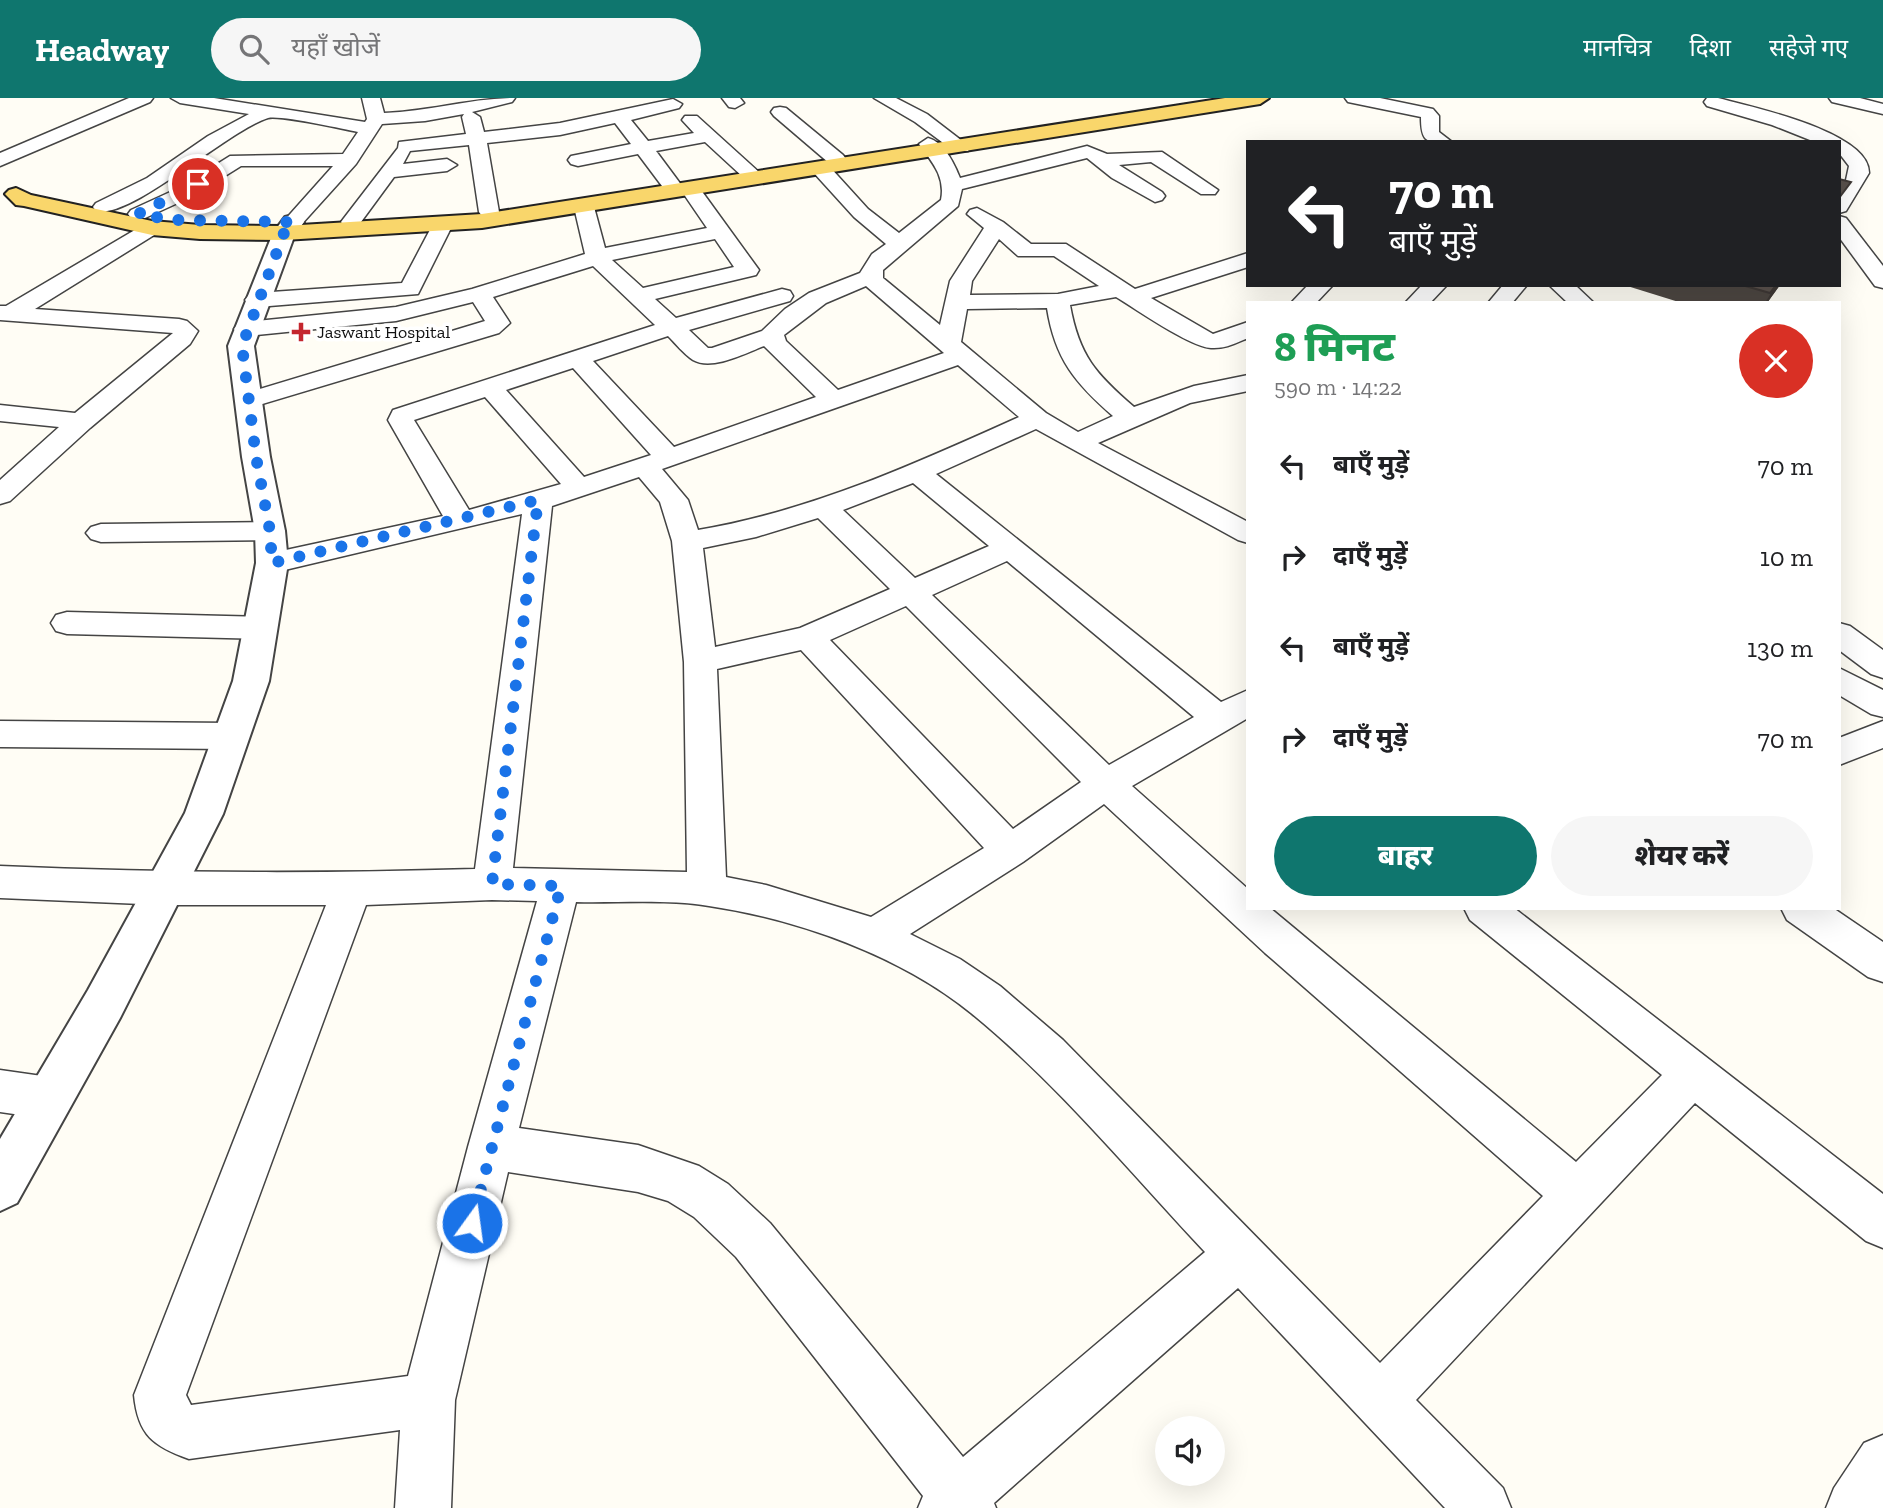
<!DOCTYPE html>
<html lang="hi">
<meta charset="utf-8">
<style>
:root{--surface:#fff;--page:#f6f6f6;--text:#202124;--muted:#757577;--accent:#0f766e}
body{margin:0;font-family:"Zilla Slab","Noto Sans Devanagari",serif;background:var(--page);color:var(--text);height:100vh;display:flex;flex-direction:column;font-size:26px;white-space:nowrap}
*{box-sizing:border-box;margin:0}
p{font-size:23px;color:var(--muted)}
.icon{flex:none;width:38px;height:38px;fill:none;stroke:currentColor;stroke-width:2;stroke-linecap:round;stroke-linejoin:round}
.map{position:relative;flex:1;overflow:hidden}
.sheet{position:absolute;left:1246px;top:203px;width:595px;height:609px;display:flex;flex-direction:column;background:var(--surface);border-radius:0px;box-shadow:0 7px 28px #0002}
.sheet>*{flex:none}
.guide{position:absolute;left:1246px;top:42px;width:595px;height:147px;border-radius:0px;box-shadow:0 7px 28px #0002;background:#202124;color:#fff;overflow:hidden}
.tools{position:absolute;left:1155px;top:1318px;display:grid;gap:14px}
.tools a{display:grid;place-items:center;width:70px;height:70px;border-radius:50%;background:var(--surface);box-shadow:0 7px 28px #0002;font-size:35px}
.pin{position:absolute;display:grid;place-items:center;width:60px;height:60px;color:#fff;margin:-30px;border:4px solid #fff;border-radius:50%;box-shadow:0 2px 7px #0007}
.me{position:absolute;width:77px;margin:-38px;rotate:14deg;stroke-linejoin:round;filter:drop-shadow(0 0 5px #0008)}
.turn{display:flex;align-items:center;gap:24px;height:147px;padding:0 28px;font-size:32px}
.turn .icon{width:91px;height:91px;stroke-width:2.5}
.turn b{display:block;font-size:49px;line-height:60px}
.round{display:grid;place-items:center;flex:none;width:74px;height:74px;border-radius:37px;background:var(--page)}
.headline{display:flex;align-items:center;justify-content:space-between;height:119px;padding:0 28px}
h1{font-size:42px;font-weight:800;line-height:52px;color:#1e9e55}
.action{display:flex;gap:14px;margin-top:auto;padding:14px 28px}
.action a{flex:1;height:80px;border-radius:42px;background:var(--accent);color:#fff;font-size:28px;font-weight:800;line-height:80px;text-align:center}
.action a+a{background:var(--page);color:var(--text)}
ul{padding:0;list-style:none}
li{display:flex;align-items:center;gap:21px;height:91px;padding:0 28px}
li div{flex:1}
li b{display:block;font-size:26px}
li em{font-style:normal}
header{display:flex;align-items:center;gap:42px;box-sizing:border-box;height:98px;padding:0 35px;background:var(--accent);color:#fff}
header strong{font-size:33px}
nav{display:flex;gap:38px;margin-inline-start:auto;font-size:24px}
.search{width:490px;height:63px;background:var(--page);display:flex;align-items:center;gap:18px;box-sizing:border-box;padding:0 24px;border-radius:38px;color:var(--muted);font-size:26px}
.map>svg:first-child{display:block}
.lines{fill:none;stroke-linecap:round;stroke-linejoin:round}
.minor-casing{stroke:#444;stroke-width:3}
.tertiary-casing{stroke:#444;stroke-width:4}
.primary-casing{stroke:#222;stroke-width:4}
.minor{fill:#fff;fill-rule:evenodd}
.tertiary{fill:#fff;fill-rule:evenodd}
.primary{fill:#f9d66b;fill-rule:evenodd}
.wall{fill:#4d4742}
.shaded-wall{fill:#3f3936}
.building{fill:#5a524d;stroke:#3f3936;stroke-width:2}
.route{stroke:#1a73e8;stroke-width:12;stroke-dasharray:0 21.6}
.poi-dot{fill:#c4262e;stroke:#fff;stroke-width:2.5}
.labels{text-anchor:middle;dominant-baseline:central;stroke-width:7;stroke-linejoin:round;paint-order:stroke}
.far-poi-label{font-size:18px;fill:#111;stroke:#fff;text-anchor:start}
</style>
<header>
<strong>Headway</strong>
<div class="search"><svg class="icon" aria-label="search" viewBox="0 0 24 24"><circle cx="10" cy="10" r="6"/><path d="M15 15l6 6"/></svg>यहाँ खोजें</div>
<nav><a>मानचित्र</a><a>दिशा</a><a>सहेजे गए</a></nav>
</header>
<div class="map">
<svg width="1883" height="1410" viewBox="0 0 1883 1410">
<rect width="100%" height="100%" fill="#fffdf5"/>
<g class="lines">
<defs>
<g id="minor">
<polygon points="129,0 153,0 150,4 0,68 0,55"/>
<path d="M171,0h43l151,24 2,-3 -5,-21h18l4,15c44,-1 87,-15 131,-15l-3,4 -40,10 8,5 4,15 76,-9 113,-24 9,5 -3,4 -48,12 17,21 46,-8 -12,-13 3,-4h12l63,57 -10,6 -7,-2 -38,-35 -49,9 26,35 -3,4h-14l-27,-36 -60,12 -7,-2 -3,-4 3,-4 60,-12 -16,-21 -55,12 -73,8 12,69 -3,4h-14l-3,-4 -10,-67 -59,6 -7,13 44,-5 10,6 -10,6 -53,6 -36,49h-14l-3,-4 57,-74 1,-6 67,-8 -4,-17 2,-3 -39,7 -43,3 -26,40 -56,62h-14l-3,-4 50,-56h-92l-48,30 -48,22h-14l-3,-4 3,-4 48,-22 51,-32 113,-2 15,-22c-16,-3 -77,-17 -90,-14 -41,13 -137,102 -172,93l-3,-4 3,-4 51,-25 61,-42 41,-22 -69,-11z"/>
<polygon points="722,0 740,0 744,5 735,10 729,9"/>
<polygon points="874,0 896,0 927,16 970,49 968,53 954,53 915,24"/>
<path d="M1345,0h35l53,11 6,7v16l13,10c-24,0 -31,3 -31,-25l-73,-15z"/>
<path d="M1707,0h11c34,9 152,34 151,75l-23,38 -7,2v-22l7,-11 3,-14 -10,-13v-11h-24l-43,-17 -65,-19 -3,-4z"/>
<polygon points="1829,0 1860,0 1883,6 1883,16 1832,4"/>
<polygon points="780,9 786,10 843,57 846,61 843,65 829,65 774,18 771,14 774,10"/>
<path d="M928,40c16,4 26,25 32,40l127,-32 20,8 55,-2 56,38 -3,4h-14l-50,-32 -32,3 43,27 3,4 -3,4 -7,2 -43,-24 -25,-20 -125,31 -4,17 -75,64v8l57,47 10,-44 34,-53 -17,-14 3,-4 7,-2 26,14 28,22h35l69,45 113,-36v14l-97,31 62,36 35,-12v16c-12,5 -23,11 -37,10 -21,-1 -75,-39 -95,-51l-46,8c9,51 26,69 64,102l60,-21 54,-11v16l-58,12 -92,40 150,79v21l-10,-3 -202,-111 -100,45 285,228 27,-12v28l-116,68 116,103v19h22l306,254 86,-87 -192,-155 -6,-12h50l369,286v54l-17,-7 -171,-138 -279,297 87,88 8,20h-66l-207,-220 -244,215 2,5h-78l5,-12 -187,-239 -42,-40 -26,-16 -30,-9 -130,-20 -53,228 -4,108h-56l5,-78 -211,29c-36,-13 -51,-24 -55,-64l192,-490h-161l-165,-7v-32c159,7 316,8 475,3l47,-355 -250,59 -11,-3 -4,-7 4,-7 11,-3 171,-37 -55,-96 5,-10 262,-85 -62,-59 -100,31 17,26 -11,10 -250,75 -9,-3 -4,-5 4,-5 245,-74 -12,-19 -77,19 -150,15 -8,-2 -4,-5 4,-5 8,-2 150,-15 76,-18 113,-35 -11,-47 3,-4h14l3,4 11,41 102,-20 -26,-38 3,-4h14l61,84 -3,5 -101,24 21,19 106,-29 8,2 3,5 -3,5 -101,29 19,18h4l50,-17 23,-22 24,-16 51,-20 12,-19 14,-10 -32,-27 -40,-44 -3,-4 3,-4h14l40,44 31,24 42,-33c5,-24 -10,-39 -22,-56zM715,141l19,28 -91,21 -31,-28zM999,141l19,17h36l45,30 -41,8 -88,1 2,-14zM866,188l78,67 -106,37 -52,-49 -2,-6 42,-32zM1047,210c8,51 28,75 66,108l-35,16 -32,-19 -85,-71 6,-33zM668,238c7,7 16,18 25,24 19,11 53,-7 71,-14l52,51 -142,50 -81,-86zM958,267l61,52c-104,47 -208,94 -321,113l-10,-30 -26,-31zM573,270l78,87 -67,22 -78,-87zM485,299l76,87 -92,26 -55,-90zM639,379l21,25 12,39 12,121 3,210 -174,-4 39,-362zM913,385l76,63 -74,32 -72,-68zM818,420l72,71 -90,39 -85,19 -12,-99 53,-11zM1007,463l187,156 -85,48 -177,-170zM906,508l175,176 -68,47 -183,-189zM801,552l183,198 -113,69 -105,-32 -40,-8 -9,-208zM1104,706l161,149 278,243 -163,167 -317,-323 -63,-54 -40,-27 -50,-25 113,-72zM492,802l45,1 -69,246 -60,229 -217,29 -5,-10 180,-490zM576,804c43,1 91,-3 133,4 89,13 192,50 262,107 86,70 158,158 234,239l-242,205 -193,-234 -42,-39 -29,-18 -61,-21 -119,-17z"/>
<polygon points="1839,118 1846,120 1883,168 1883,190 1875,188 1839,139"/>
<polygon points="443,120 450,122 453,126 418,196 257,209 249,207 245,202 249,197 257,195 402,185 433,126 436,122"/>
<polygon points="152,124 159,126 163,130 159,134 35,211 179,221 187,223 198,233 190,246 90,330 10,403 0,406 0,382 59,329 0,323 0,307 75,315 173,235 0,222 0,208 6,208 145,126"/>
<polygon points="1308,187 1333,187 1316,205 1291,205"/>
<polygon points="1422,187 1447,187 1430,205 1405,205"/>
<polygon points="1503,187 1527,187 1512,205 1488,205"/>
<polygon points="1549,187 1575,187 1594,205 1568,205"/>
<polygon points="270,424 280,427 285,433 280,439 270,442 101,444 91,441 86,435 91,429 101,426"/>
<polygon points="67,514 261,519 272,522 277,530 272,538 261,541 67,536 56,533 51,525 56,517"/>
<polygon points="1839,525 1850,528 1883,552 1883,580 1871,576 1839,552"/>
<polygon points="1839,570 1883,592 1883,619 1871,616 1839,597"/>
<polygon points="0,623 232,625 244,629 249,638 244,647 232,651 0,649"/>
<polygon points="1883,623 1883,650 1839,667 1839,640"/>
<polygon points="1781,810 1833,810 1883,844 1883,884 1868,879 1787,822"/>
<polygon points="0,972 49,979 65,985 71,1000 65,1015 49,1021 0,1014"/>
<polygon points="1883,1337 1883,1410 1826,1410 1834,1390 1864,1345"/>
</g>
<polygon id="tertiary" points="293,117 301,119 304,124 295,136 254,248 270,359 285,433 288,465 269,583 223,716 120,920 17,1105 0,1113 0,1041 88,892 185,715 233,583 256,465 255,433 242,359 228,248 273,135 285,119"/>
<polygon id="primary" points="1225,0 1269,0 1260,6 482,130 284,142 200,141 152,137 24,108 16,107 5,96 9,92 16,90 31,97 152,123 200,127 284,128 482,116"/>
</defs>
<use href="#minor" class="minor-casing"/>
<use href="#tertiary" class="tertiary-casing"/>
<use href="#primary" class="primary-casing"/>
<use href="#minor" class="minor"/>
<use href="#tertiary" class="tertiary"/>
<use href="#primary" class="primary"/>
</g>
<polygon class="wall" points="1624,187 1780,187 1767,205 1682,205"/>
<polygon class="shaded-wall" points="1776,187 1780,187 1767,205 1765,205"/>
<g class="building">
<polygon points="1839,81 1851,84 1839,100"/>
<polygon points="1742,187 1776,187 1770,195"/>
</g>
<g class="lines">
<polyline class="route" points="198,86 138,116 172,122 293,124 284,135 242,248 256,359 270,433 272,465 538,402 492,786 561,788 472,1125"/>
</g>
<path class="poi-dot" d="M297.5 223.5h7v7h7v7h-7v7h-7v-7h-7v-7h7z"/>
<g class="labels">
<g class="far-poi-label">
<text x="317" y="234">Jaswant Hospital</text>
</g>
</g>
</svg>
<div class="tools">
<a><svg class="icon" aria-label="sound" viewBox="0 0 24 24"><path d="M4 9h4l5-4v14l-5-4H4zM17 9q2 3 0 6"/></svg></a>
</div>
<div class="pin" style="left:198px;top:86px;background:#d93025"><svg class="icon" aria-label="arrive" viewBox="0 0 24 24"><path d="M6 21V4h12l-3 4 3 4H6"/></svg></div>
<svg class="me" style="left:472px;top:1125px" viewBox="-20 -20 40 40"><circle r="17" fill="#1a73e8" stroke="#fff" stroke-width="3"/><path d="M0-11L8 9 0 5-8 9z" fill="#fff"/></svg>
<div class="guide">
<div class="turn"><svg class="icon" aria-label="left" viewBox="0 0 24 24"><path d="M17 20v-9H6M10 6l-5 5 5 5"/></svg><div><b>70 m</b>बाएँ मुड़ें</div></div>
</div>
<section class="sheet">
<div class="headline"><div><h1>8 मिनट</h1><p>590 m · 14:22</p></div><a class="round" style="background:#d93025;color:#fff"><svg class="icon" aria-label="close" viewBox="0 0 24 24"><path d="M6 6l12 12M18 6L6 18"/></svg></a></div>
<ul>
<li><svg class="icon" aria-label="left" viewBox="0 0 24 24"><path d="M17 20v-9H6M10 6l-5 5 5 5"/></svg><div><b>बाएँ मुड़ें</b></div><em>70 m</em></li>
<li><svg class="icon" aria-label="right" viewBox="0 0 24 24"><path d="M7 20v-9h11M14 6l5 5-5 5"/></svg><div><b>दाएँ मुड़ें</b></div><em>10 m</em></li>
<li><svg class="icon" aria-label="left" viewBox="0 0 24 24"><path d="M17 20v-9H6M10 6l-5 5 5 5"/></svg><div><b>बाएँ मुड़ें</b></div><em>130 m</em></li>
<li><svg class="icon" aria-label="right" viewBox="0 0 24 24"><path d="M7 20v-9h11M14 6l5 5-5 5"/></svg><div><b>दाएँ मुड़ें</b></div><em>70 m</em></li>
</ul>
<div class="action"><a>बाहर</a><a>शेयर करें</a></div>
</section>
</div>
